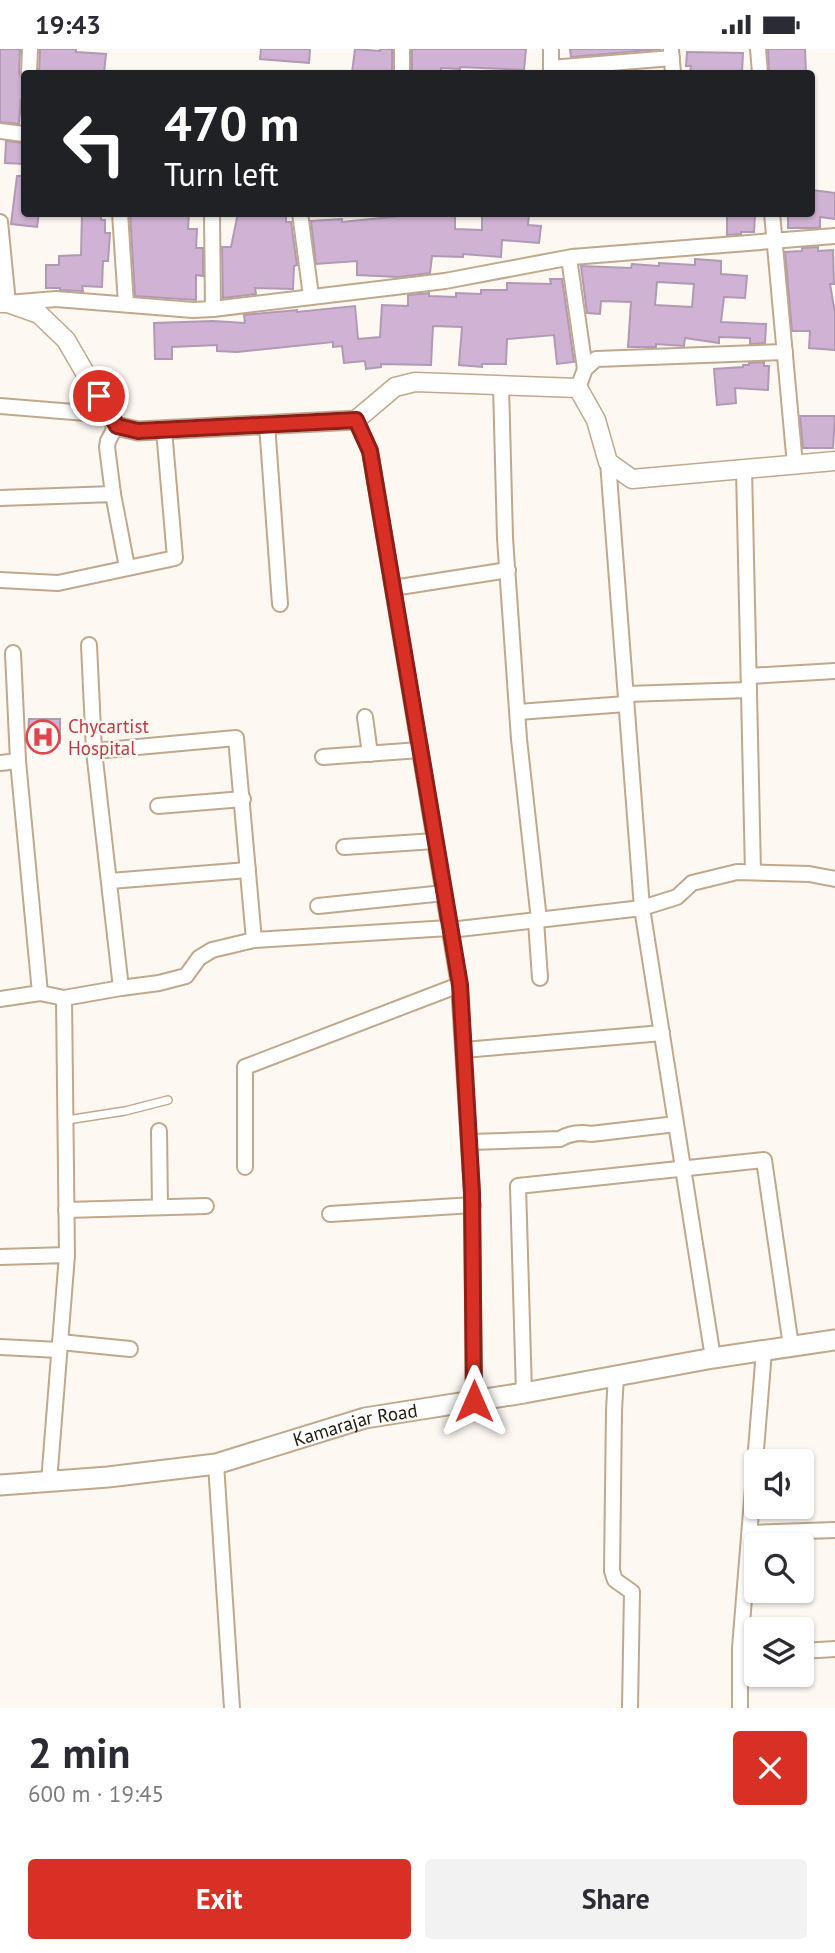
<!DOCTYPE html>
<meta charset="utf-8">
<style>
:root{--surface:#fff;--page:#f2f2f3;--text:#2b2b33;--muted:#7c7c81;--accent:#d93025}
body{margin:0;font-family:"PT Sans",sans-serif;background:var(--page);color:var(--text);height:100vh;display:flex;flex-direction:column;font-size:26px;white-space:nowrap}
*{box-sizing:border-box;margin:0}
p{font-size:23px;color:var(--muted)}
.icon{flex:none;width:38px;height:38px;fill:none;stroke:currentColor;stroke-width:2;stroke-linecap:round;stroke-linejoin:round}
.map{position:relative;height:1659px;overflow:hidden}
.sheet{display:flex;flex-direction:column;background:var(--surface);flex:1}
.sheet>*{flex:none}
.hud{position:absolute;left:21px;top:21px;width:794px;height:147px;border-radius:7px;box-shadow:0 2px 5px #0004;background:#202124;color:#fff;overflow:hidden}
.buttons{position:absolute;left:744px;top:1400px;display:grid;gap:14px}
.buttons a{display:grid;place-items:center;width:70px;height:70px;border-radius:7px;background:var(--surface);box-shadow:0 2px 5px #0004;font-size:35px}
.pin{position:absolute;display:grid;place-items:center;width:60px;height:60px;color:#fff;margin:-30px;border:4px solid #fff;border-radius:50%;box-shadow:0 2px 7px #0007}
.me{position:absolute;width:77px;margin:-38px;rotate:0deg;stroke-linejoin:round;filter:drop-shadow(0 0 5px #0008)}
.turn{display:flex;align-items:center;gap:24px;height:147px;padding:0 28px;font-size:32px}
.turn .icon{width:91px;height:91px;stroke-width:2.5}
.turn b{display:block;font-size:49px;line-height:60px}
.round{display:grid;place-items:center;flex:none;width:74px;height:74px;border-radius:7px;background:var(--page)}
.summary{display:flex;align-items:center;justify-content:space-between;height:119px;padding:0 28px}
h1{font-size:42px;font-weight:800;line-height:52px}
.button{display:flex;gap:14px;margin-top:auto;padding:14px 28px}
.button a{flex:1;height:80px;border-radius:7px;background:var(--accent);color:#fff;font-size:28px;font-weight:800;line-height:80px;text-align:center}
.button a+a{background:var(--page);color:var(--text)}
.status{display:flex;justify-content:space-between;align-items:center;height:49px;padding:0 35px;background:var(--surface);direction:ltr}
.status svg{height:19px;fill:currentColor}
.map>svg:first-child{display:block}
.building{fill:#d0b3d4;stroke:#b199b4;stroke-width:2;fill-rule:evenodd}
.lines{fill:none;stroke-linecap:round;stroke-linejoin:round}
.service-casing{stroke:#c0a88d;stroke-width:10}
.minor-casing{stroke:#c0a88d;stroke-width:18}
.tertiary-casing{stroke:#c0a88d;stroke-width:21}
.secondary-casing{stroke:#c0a88d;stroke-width:23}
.service{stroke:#fff;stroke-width:7}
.minor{stroke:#fff;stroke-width:14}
.tertiary{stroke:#fff;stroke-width:18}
.secondary{stroke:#fff;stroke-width:19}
.route-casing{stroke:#8d1f18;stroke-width:18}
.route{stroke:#d93025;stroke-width:12}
.labels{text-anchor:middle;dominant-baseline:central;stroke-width:5;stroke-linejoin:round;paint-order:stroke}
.health-label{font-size:19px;fill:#be3a42;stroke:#fdf8f2;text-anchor:start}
.street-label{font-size:19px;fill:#21180e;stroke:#fdf8f2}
</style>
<div class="status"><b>19:43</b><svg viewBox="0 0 49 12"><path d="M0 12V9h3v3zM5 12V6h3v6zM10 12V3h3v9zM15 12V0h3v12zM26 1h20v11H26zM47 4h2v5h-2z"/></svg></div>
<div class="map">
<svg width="835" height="1659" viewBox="0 0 835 1659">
<rect width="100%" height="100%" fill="#fdf8f2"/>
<g class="building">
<polygon points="0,0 20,0 19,24 24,32 22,51 21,51 19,75 0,73"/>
<polygon points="40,0 76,0 76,3 106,5 104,24 39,24"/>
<polygon points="261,0 310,0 309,14 260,10"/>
<polygon points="355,0 380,2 380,0 392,0 392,24 352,24"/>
<polygon points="412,0 526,0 524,21 460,18 460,20 441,19 441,24 412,24"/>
<polygon points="570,0 661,0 571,8"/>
<polygon points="768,0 805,0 806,24 769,24"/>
<polygon points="687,3 743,4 742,24 690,24 691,17 686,17"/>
<polygon points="6,92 24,94 24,115 5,114"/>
<polygon points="17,127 24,127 24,164 39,164 37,178 11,175"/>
<polygon points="812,141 835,144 835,170 820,168 820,179 788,179 788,164 812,164"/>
<polygon points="82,164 101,164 101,171 105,171 105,184 110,184 108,212 103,212 102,238 82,237 83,242 60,241 60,239 46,239 46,216 59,216 59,207 81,206"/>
<polygon points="130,164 189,164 188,180 197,180 196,199 203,199 203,227 196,226 196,251 135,247"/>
<polygon points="238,164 286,164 286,173 291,173 297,216 294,217 293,240 255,239 256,245 223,249 222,198 231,198"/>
<polygon points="400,164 455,167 455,180 482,181 482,164 529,164 528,176 541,177 539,194 502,191 501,208 463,205 463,208 432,207 430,224 399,228 357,226 357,212 316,215 311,172 342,170 342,173 400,167"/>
<polygon points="727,164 755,164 754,183 741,183 741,185 727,186"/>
<polygon points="818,198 818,202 833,201 834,235 830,235 835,264 835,301 809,299 810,282 792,282 785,203 802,202 802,199"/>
<path d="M695,210l26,2v13l26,2 -2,22 -21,-1 -3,25 45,2 -1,19 -15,1v-6l-31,-1v6l-34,-5 -1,8 -28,-2v3h-28l3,-45 -30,-1 -1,13 -13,-1 -6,-47 50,2 1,-4 27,2v-3l36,2zM657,233l37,2 -2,23 -37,-2z"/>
<polygon points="550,230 562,230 574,313 557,315 554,286 507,290 506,315 482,315 482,318 459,316 462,278 433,277 431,316 381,315 381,318 366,320 365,312 344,314 342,297 333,298 333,293 237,303 217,302 217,296 172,298 172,310 155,310 154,274 213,272 245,274 244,266 297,261 297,263 355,257 358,290 380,288 382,256 408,257 408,246 429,244 429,247 456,248 456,244 481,245 481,241 507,241 507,234 551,235"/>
<polygon points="764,313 764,317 769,317 768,341 735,339 736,354 717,356 714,320 743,318 743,316 749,316 749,314"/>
<polygon points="800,367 835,367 833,399 803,399"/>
<polygon points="29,670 60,670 60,694 28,693"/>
</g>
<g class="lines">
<defs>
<polyline id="service" points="67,1071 125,1062 168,1051"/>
<g id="minor">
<polyline points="551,0 551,19"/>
<polyline points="758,0 760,24"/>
<polyline points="671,1 673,24"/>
<polyline points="29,24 30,0"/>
<polyline points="402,24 402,0"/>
<polyline points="552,24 551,19 672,9"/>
<polyline points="0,82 24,85"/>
<polyline points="120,164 126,255"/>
<polyline points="212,164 213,260"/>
<polyline points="300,164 311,247"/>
<polyline points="772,164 795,416"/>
<polyline points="0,173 8,254 56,250 193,261 213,260 445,232 572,208 835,187"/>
<polyline points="569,209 585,320"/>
<polyline points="501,336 505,489 519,690 539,871"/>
<polyline points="578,339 585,320 596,310 785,303"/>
<polyline points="0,357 110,366"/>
<polyline points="356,371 370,402 459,936 472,1144 474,1352"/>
<polyline points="267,375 280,555"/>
<polyline points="608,413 642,859 713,1309"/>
<polyline points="744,420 753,823"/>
<polyline points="113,445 107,398 108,392 116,377"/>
<polyline points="0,449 113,445 127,518"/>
<polyline points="0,531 58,534 175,509 164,381"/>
<polyline points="393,539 508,521"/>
<polyline points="13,604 18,712 40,944"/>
<polyline points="749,627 835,622"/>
<polyline points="626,645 749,641"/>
<polyline points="518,663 626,655"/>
<polyline points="365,668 370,705"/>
<polyline points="94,702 236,689 254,891"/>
<polyline points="323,708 420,701"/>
<polyline points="0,714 18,712"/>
<polyline points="158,757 243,750"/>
<polyline points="344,798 435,792"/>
<polyline points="110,832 248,821"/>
<polyline points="318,857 444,844"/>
<polyline points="536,872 540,929"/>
<polyline points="450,881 642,859 677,848 692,834 737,823 809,825 835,830"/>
<polyline points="121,939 159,934 186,927 199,909 212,901 254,891 449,879"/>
<polyline points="64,949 67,1206"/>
<polyline points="0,950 40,944 64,949 121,939 94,702 89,596"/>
<polyline points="464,1001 662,984"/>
<polyline points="159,1082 160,1158"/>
<path d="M469,1093l91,-3c10,-6 20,-7 31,-5l85,-10"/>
<polyline points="245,1118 245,1018 459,936"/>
<polyline points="66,1161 206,1157"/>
<polyline points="330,1165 473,1156"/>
<polyline points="0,1208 67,1206 49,1433"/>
<polyline points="60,1293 130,1300"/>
<polyline points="0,1298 59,1301"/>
<polyline points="616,1327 614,1361 612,1522 615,1531 632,1543 630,1659"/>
<polyline points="524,1344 518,1137 764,1111 791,1297"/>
<polyline points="216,1415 232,1659"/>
<polyline points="750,1484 835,1481"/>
<polyline points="802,1602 835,1600"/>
<polyline points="740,1659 740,1599 764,1302"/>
</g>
<polyline id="tertiary" points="0,254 8,254 39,265 66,291 116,377 138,382 356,371 395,338 415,333 578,339 596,371 608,413 632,430 835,412"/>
<g id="secondary">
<path id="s1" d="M0,1436l108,-8 108,-13 149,-46 159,-25 189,-35 122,-18"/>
</g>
</defs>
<use href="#service" class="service-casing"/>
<use href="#minor" class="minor-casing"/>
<use href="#tertiary" class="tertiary-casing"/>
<use href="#secondary" class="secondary-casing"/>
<use href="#service" class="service"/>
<use href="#minor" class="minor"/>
<use href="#tertiary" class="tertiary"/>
<use href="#secondary" class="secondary"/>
</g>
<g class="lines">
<defs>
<polyline id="route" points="99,347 117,377 138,382 356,371 370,402 460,936 472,1144 474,1352"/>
</defs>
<use href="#route" class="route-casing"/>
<use href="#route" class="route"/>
</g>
<defs>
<symbol id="hospital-ring" viewBox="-11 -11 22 22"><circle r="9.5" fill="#fdf8f2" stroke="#e0444e" stroke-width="1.5"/><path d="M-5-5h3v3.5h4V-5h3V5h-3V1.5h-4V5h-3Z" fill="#e0444e"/></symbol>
</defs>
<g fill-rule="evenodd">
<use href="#hospital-ring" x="24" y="669" width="38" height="38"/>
</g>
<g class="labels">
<g class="health-label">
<text x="68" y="677">Chycartist<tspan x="68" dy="22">Hospital</tspan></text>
</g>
<g class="street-label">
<text stroke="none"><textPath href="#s1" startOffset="362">Kamarajar Road</textPath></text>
</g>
</g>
</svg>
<div class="buttons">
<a><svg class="icon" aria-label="sound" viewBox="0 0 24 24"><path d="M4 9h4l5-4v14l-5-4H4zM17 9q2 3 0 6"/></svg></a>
<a><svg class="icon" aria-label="search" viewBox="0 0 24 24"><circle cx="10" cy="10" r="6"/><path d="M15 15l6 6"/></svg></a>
<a><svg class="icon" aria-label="layers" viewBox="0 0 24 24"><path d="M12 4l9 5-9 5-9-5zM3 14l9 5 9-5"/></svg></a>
</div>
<div class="pin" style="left:99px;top:347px;background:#d93025"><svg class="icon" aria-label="arrive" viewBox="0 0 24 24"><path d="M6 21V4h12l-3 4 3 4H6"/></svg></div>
<svg class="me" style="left:474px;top:1352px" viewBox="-20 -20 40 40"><path d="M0-17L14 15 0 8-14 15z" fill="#d93025" stroke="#fff" stroke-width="4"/></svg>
<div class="hud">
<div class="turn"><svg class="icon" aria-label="left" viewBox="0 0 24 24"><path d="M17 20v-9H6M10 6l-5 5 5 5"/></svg><div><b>470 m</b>Turn left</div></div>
</div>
</div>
<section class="sheet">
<div class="summary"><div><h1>2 min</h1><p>600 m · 19:45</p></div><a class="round" style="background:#d93025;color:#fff"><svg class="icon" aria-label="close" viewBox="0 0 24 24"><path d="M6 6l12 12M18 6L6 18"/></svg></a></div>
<div class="button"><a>Exit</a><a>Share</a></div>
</section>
